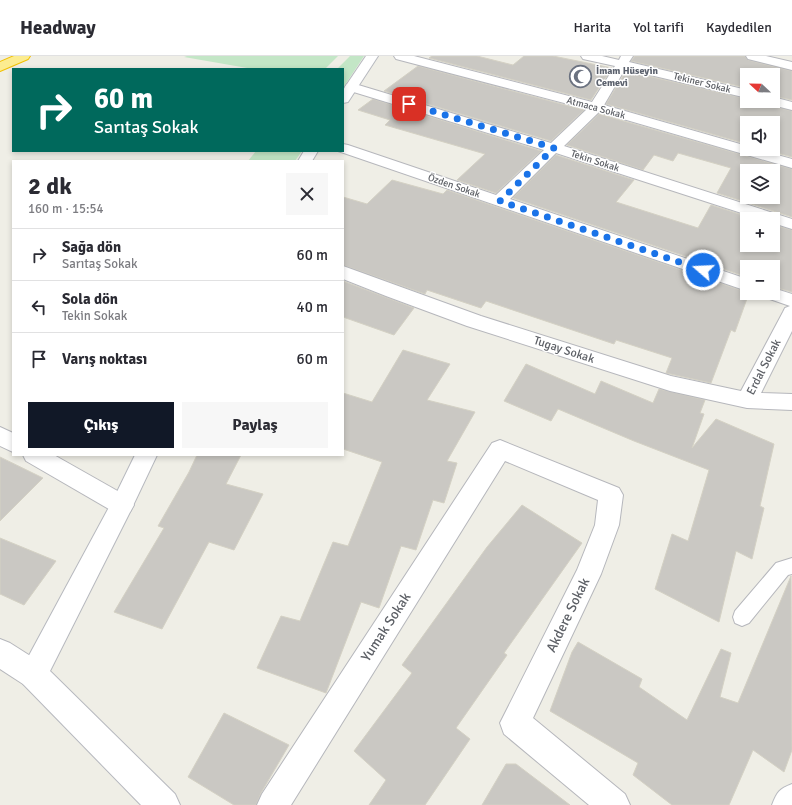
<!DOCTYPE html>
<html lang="tr">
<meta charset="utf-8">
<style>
:root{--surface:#fff;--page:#f7f7f7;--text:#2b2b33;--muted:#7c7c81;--line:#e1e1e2;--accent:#111827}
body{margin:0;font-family:Signika,sans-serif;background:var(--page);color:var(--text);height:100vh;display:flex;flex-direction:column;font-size:15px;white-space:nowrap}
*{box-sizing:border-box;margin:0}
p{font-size:13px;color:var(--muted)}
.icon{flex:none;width:22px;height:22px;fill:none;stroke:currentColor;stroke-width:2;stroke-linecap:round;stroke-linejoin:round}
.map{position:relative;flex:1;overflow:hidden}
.details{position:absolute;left:12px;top:104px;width:332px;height:296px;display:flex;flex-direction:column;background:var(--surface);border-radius:0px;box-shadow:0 2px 6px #0003}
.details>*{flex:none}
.guide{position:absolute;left:12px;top:12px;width:332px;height:84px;border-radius:0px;box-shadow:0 2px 6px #0003;background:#00695c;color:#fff;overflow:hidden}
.needle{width:26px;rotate:292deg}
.controls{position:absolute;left:740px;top:12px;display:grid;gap:8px}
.controls a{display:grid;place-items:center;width:40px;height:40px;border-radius:0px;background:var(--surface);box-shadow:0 2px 6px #0003;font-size:20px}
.pin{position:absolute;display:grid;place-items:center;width:34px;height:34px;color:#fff;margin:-17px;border-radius:8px;box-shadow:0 2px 6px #0006}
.me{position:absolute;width:44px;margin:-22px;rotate:289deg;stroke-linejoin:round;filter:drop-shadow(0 0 3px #0008)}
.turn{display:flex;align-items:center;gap:14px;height:84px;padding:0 16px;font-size:18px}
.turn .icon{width:52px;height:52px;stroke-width:2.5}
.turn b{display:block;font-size:28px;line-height:34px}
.round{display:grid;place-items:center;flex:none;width:42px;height:42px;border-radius:0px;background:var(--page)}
.summary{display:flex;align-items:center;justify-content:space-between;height:68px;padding:0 16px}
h1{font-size:24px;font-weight:700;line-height:30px}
.button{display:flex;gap:8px;margin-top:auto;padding:8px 16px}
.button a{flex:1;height:46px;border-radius:0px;background:var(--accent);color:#fff;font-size:16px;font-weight:700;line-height:46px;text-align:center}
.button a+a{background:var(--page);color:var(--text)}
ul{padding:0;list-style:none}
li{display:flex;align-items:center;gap:12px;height:52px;padding:0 16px;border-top:1px solid var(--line)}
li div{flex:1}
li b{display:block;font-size:15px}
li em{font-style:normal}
header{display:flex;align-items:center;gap:24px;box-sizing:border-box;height:56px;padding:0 20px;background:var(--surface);border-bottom:1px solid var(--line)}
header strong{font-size:19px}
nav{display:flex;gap:22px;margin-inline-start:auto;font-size:14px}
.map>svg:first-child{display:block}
.green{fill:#c3e6c6}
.building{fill:#cac8c3;stroke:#d4d1c4;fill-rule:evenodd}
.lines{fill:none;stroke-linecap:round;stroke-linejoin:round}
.lane-casing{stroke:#b6b7bc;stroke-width:2}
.street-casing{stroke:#b6b7bc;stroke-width:2}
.secondary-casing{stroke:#b7b9bf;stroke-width:2}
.highway-casing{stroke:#f2c003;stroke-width:2}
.lane{fill:#fff;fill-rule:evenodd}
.street{fill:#fff;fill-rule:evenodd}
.secondary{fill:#fff;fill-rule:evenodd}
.highway{fill:#fcec90;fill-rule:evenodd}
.route{stroke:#1a73e8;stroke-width:7;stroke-dasharray:0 12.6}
.labels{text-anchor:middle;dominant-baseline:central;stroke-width:3;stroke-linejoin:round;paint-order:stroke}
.far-worship-label{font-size:10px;font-weight:bold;fill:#5b616d;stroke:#fff;text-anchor:start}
.far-street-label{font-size:10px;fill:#5d6066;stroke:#fff}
.street-label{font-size:12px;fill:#5d6066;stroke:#fff}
.near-street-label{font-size:14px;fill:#5d6066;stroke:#fff}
</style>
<header>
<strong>Headway</strong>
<nav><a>Harita</a><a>Yol tarifi</a><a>Kaydedilen</a></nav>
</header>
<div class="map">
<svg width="792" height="749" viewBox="0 0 792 749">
<rect width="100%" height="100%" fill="#efeee6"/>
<g class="green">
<polygon points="187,0 338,0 325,13 253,13 184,1"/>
<polygon points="350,0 364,0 343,32 343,13 337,13"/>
<polygon points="256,95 302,95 295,105 248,105"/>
</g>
<g class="building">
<polygon points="432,0 477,0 513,9 524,0 553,0 612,12 591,44 429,2"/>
<polygon points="635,0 745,0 748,4 792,15 792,44 773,40 773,19 747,19 747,32 631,5"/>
<polygon points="418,10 584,54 551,85 384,35"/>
<polygon points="626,15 747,43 747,45 765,45 768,49 792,55 792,101 762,93 773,93 773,67 747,67 747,88 606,48"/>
<polygon points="373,43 541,95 496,137 457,124 485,98 385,69 390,64 358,54"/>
<path d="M599,58l193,55v48l-75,-24 14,-25 -53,-15 -5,8 -19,-6 -11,15 -76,-25zM747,115h26v26h-26z"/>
<polygon points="556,99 634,124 616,146 698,172 711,149 755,163 747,163 747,189 773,189 773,169 792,174 792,236 773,231 773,211 747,211 747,221 513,142"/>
<polygon points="392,124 443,138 447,134 749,237 735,276 731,274 711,327 666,317 672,302 616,284 614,288 486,245 481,252 427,234 425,238 343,209 343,141 367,148"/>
<polygon points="343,225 385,241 414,252 394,279 343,261"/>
<polygon points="403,294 450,308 427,344 475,356 447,405 457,407 444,447 433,444 416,494 401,490 379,552 361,546 326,637 257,612 281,560 300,565 333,486 348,490 382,406 343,393 343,337 372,346"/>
<polygon points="526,308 595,338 601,325 653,347 659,333 705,344 700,357 704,358 692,392 716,363 774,388 760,450 764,452 752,503 736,495 719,566 655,533 672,478 688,485 709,414 634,385 558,353 551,365 504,345"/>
<polygon points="197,399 241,399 226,428 263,438 234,494 209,486 162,573 114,556 164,472 158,470 189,416"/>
<polygon points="0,401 43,422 0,465"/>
<polygon points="522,449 582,487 504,597 507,599 456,672 470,683 425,749 369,749 386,724 354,695 412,617 402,609 487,491"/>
<polygon points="0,482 56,505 24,549 0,538"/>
<polygon points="791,520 792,694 784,716 753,694 729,749 672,749 633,719 638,707 550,655 572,596 578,586 642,623 639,631 687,664 721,593 731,597 720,641 738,647"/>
<polygon points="224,657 289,689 261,737 256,749 234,749 188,721"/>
<polygon points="506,708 516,708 570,749 482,749"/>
</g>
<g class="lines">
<defs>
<polygon id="lane" points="792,502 792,518 788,519 749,567 742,570 735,567 733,561 735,555 776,507"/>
<g id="street">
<polygon points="394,0 414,0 592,46 615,10 583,3 581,0 602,0 619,4 621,0 633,0 629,6 747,34 747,42 625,13 604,49 747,90 747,93 756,93 792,103 792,112 599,56 564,90 792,163 792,173 773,167 773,163 760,163 556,97 510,143 747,223 747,235 338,95 343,95 343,88 348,89 496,139 544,94 347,34 345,31 347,28 355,28 551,87 587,53 396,3"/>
<polygon points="746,0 766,0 792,6 792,14 748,3"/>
<polygon points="773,41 792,46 792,54 768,48 766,45 773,45"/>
<polygon points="343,210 481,260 671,320 741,335 783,256 785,252 790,250 764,241 761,237 773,237 773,232 792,238 792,275 761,337 792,338 792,354 747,352 670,335 467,270 386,240 343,223"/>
<polygon points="0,371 13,377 13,396 0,390"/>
<polygon points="500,384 619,432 623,439 619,469 601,518 533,662 625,738 630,749 589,749 504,678 500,667 577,514 595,469 598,444 505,405 291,749 257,749 262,738 492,387"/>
<polygon points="23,399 54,399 130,442 134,449 130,456 122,459 114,456 26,405"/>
<polygon points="0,583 10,587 43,608 47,618 43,628 33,632 23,628 0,613"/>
</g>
<g id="secondary">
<polygon points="366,0 378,0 348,46 343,47 343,34"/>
<polygon points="304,95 318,95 312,105 298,105"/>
<polygon points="135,399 157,399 130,456 50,615 175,738 180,749 141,749 23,628 19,618 114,442"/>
<path d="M792,728v21h-20c5,-13 7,-16 20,-21z"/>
</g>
<polygon id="highway" points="14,0 30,0 28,3 0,15 0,6"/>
</defs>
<use href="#lane" class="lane-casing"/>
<use href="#street" class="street-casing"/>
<use href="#secondary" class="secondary-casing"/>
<use href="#highway" class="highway-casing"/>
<use href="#lane" class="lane"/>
<use href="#street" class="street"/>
<use href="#secondary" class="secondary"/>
<use href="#highway" class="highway"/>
</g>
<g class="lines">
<polyline class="route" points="409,48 554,92 500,145 703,214"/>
</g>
<defs>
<symbol id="mosque-ring" viewBox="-11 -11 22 22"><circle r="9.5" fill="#fff" stroke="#6b7280" stroke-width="1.5"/><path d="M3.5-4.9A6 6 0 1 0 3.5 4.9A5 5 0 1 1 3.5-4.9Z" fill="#6b7280"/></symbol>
</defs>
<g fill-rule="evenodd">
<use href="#mosque-ring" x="568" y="8" width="25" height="25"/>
</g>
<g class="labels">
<g class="far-worship-label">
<text x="596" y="15">İmam Hüseyin<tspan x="596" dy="12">Cemevi</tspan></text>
</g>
<g class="far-street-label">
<text transform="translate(702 27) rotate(14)">Tekiner Sokak</text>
<text transform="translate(596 52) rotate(15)">Atmaca Sokak</text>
<text transform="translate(595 105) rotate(18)">Tekin Sokak</text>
<text transform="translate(454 130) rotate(19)">Özden Sokak</text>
</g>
<g class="street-label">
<text transform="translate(564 294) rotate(18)">Tugay Sokak</text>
<text transform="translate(764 311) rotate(-63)">Erdal Sokak</text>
</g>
<g class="near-street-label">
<text transform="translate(568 559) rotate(-64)">Akdere Sokak</text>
<text transform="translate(386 571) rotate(-57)">Yumak Sokak</text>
</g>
</g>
</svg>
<div class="controls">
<a><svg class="needle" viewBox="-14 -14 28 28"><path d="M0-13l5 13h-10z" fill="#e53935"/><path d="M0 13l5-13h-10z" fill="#7c7c81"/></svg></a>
<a><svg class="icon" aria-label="sound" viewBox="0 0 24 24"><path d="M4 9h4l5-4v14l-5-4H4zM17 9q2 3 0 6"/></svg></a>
<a><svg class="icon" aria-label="layers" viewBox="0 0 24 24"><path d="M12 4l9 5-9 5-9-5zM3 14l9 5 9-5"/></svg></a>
<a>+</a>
<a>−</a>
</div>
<div class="pin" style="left:409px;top:48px;background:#d93025"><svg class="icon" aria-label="arrive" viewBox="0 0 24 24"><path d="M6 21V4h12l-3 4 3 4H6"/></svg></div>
<svg class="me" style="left:703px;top:214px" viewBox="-20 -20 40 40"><circle r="17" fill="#1a73e8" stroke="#fff" stroke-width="3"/><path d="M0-11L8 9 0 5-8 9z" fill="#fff"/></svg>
<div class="guide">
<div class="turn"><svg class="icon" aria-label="right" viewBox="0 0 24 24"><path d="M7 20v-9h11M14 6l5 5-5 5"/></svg><div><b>60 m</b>Sarıtaş Sokak</div></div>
</div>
<section class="details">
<div class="summary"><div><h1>2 dk</h1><p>160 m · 15:54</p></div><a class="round"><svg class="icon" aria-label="close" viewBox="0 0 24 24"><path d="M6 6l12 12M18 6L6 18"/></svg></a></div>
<ul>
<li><svg class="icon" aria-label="right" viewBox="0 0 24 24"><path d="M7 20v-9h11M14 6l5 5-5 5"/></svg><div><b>Sağa dön</b><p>Sarıtaş Sokak</p></div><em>60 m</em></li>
<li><svg class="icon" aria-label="left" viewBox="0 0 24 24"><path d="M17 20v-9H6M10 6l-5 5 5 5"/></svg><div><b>Sola dön</b><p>Tekin Sokak</p></div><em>40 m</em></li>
<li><svg class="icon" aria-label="arrive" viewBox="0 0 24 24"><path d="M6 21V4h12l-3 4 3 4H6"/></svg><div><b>Varış noktası</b></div><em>60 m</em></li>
</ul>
<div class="button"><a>Çıkış</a><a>Paylaş</a></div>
</section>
</div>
